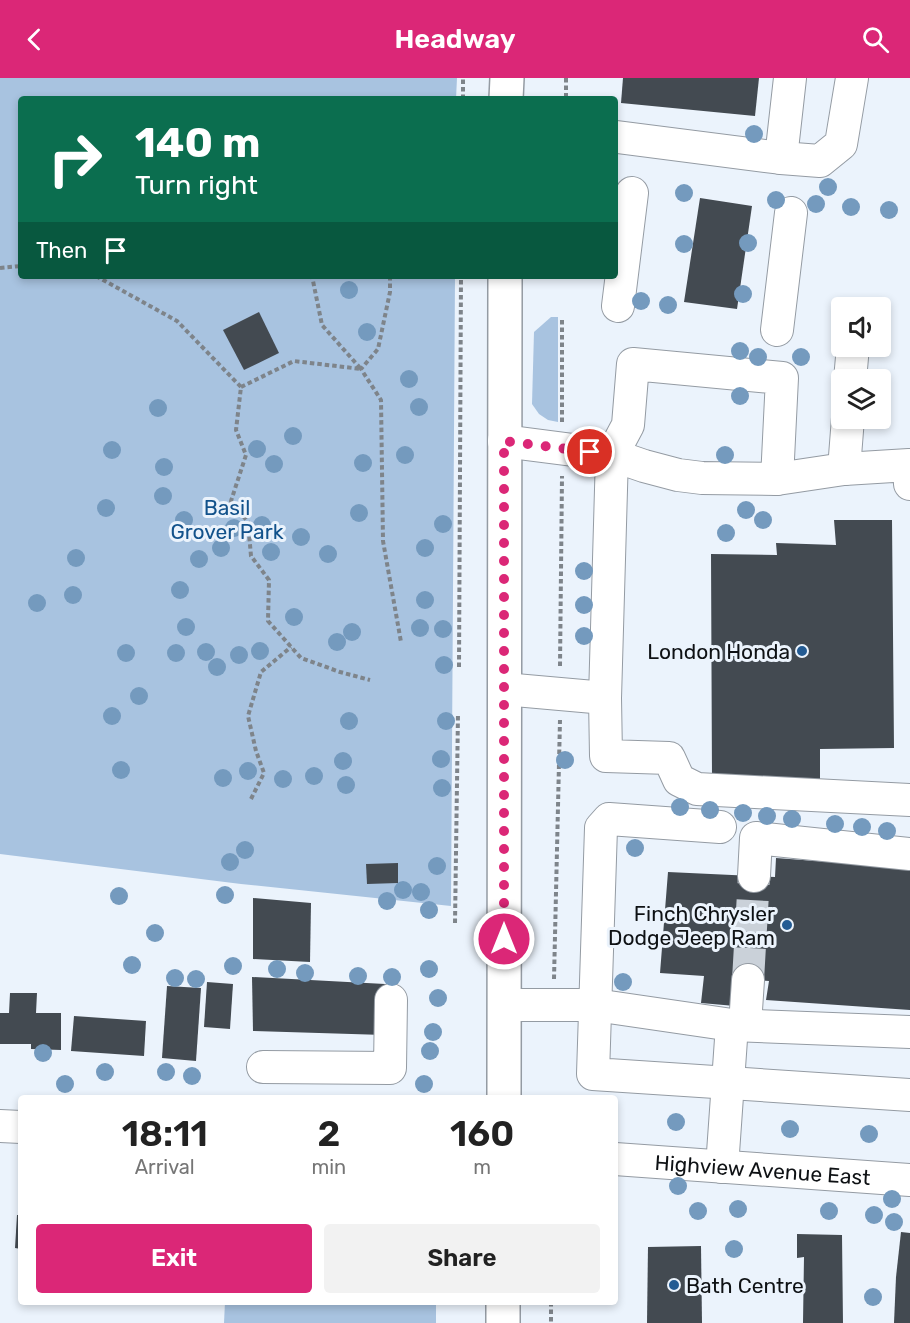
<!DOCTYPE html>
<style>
:root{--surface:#fff;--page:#f2f2f2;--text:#222;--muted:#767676;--accent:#db2777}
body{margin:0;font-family:Rubik,sans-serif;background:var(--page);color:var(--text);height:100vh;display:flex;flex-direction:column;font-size:22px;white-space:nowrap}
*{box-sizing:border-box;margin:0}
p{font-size:20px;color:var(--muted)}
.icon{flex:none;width:33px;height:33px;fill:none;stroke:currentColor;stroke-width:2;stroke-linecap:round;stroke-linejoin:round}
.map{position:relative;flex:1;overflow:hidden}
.drawer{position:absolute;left:18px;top:1017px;width:600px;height:210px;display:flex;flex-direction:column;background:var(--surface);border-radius:6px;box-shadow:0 3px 9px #0003}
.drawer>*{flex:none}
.hud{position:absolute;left:18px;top:18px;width:600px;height:183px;border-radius:6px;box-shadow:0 3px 9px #0003;background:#0b6e4f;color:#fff;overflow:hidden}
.tools{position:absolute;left:831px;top:219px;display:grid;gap:12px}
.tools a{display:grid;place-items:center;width:60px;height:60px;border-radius:6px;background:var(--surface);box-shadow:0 3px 9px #0003;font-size:30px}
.pin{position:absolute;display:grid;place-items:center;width:51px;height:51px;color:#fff;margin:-26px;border:3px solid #fff;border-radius:50%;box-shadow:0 2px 6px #0007}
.me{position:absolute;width:66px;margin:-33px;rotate:0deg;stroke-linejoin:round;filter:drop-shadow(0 0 4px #0008)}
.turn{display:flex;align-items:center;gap:21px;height:126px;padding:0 18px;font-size:27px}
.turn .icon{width:78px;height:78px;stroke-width:2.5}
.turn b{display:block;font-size:42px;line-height:51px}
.then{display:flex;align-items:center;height:57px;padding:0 18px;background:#0003;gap:12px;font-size:22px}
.eta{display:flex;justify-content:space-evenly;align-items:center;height:102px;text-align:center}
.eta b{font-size:36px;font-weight:600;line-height:42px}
.cta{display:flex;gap:12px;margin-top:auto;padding:12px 18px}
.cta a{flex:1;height:69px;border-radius:6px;background:var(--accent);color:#fff;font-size:24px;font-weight:600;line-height:69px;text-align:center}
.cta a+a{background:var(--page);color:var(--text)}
header{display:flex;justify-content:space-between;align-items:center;height:78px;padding:0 18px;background:var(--accent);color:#fff;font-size:27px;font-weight:600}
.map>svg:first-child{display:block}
.green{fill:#a8c3e0}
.building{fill:#434a51}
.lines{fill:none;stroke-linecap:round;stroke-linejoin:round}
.minor-tunnel{stroke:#cad1d9;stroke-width:32;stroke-dasharray:32 16;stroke-linecap:butt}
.minor-casing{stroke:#949ba3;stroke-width:34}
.major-casing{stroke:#949ba3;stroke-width:36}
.path{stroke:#7e848a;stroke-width:4;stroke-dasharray:4.5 3;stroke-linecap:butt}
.minor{stroke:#fff;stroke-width:32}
.major{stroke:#fff;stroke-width:33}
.tree{fill:#749abe}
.route{stroke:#db2777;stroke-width:10;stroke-dasharray:0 18}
.poi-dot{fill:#235b93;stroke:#ebf3fc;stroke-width:2}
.labels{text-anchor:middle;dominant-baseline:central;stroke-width:6;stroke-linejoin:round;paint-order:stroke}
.park-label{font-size:21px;fill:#12528b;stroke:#ebf3fc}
.poi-label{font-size:21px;fill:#0e1114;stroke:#ebf3fc;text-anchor:end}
.street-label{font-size:21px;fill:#0e1114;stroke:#ebf3fc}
</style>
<header><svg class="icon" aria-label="back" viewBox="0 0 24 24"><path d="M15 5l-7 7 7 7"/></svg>Headway<svg class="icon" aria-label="search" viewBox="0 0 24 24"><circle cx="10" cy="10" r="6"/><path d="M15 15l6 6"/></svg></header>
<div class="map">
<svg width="910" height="1245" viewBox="0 0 910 1245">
<rect width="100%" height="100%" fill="#ebf3fc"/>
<g class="green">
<polygon points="0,0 457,0 456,21 21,21 21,198 455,198 451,828 241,806 0,776"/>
<polygon points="551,239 558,239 558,344 548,342 539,336 532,326 534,254"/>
<polygon points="225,1224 436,1224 436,1245 224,1245"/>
</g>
<g class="building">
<polygon points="623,0 759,0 755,38 621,25"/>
<polygon points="700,120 752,128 737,231 684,224"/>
<polygon points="259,234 279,275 244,292 223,252"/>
<polygon points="834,442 892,442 894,670 820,671 820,706 712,701 711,476 777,477 776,465 836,467"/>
<polygon points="776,780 910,790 910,932 766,922 769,903 736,901 735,928 701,925 704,898 660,895 668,794 775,799"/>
<polygon points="398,785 398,805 367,806 366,786"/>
<polygon points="253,820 311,825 310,884 253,881"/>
<polygon points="252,899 385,906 384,957 253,953"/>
<polygon points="207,904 233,906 230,951 204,949"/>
<polygon points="167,908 201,910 196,983 162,980"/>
<polygon points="10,915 37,915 36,935 61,935 61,972 31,971 31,966 0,966 0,935 9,935"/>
<polygon points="74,938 146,943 144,978 71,973"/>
<polygon points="17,1137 21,1137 21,1171 15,1170"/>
<polygon points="901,1154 910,1155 910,1245 894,1245 896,1199"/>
<polygon points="797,1156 842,1157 843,1245 803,1245 804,1179 797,1180"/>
<polygon points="701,1168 702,1245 647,1245 648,1169"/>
</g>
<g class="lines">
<polyline class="minor-tunnel" points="748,902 754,798"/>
<defs>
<g id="minor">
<polyline points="617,59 781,80 790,0"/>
<polyline points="781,80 820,83 841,66 852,0"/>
<polyline points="618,228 632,115"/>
<polyline points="777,252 791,135"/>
<polyline points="850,302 853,268"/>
<polyline points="504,363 612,377 644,388 678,397 702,400 777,401 844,391 909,387 910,406"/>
<polyline points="844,391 848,340"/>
<polyline points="504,611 605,620 606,678 669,680 679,702 697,711 910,722"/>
<polyline points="605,620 612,377 628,347 633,286 782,300 777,401"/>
<polyline points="720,749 609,741 601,750 593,996 910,1017"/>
<polyline points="754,798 756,760 910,776"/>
<polyline points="504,927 595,927 732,947 910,954"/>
<polyline points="745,947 748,902"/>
<polyline points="263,989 390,990 391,922"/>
<polyline points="0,1048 21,1049"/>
<path id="s1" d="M615,1081l295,21"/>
<polyline points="722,1089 732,947"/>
</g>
<g id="major">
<polyline points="506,21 507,0"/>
<polyline points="504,1020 505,198"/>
<polyline points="503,1245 503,1224"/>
</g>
</defs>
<use href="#minor" class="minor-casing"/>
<use href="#major" class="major-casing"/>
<g class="path">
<polyline points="566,0 566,21"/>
<polyline points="463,21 463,0"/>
<polyline points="0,190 21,188"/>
<polyline points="96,198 177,243 241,309 236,352 246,377 231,423 248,444 251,478 269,502 268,543 301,580 340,594 370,602"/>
<polyline points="390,198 390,214 378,271 361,291 381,322 383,463 401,564"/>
<polyline points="241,309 294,283 361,291 322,247 312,198"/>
<polyline points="562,344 562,240"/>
<polyline points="560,588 562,398"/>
<polyline points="459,589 461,198"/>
<polyline points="251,721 264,695 256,673 248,638 261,594 291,569"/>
<polyline points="455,845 458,635"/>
<polyline points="554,901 560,642"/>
<polyline points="551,1224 551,1245"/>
</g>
<use href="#minor" class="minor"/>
<use href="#major" class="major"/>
</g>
<g class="tree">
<circle cx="754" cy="56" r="9"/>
<circle cx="828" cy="109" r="9"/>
<circle cx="684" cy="115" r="9"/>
<circle cx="776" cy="122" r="9"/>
<circle cx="816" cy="126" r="9"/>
<circle cx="851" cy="129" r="9"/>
<circle cx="889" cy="132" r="9"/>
<circle cx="748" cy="165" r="9"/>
<circle cx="684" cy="166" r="9"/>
<circle cx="349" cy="212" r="9"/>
<circle cx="743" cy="216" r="9"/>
<circle cx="641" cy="223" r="9"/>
<circle cx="668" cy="227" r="9"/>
<circle cx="367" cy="254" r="9"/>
<circle cx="740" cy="273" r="9"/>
<circle cx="758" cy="279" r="9"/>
<circle cx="801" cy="279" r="9"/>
<circle cx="409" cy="301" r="9"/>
<circle cx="740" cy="318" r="9"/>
<circle cx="419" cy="329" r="9"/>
<circle cx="158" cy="330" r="9"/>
<circle cx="293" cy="358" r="9"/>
<circle cx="257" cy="371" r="9"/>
<circle cx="112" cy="372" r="9"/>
<circle cx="405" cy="377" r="9"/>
<circle cx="725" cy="377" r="9"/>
<circle cx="363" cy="385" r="9"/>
<circle cx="274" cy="386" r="9"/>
<circle cx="164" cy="389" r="9"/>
<circle cx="163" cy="418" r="9"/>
<circle cx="106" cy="430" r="9"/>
<circle cx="746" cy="432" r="9"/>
<circle cx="359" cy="435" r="9"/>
<circle cx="184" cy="442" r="9"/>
<circle cx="763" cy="442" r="9"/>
<circle cx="443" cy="446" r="9"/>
<circle cx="262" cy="447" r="9"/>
<circle cx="234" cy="450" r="9"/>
<circle cx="726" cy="455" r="9"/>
<circle cx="301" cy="459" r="9"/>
<circle cx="221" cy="470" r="9"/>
<circle cx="425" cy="470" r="9"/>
<circle cx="271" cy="474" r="9"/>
<circle cx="328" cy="476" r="9"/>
<circle cx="76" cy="480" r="9"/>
<circle cx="199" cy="481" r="9"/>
<circle cx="584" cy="493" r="9"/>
<circle cx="180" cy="512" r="9"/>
<circle cx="73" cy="517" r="9"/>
<circle cx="425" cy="522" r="9"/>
<circle cx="37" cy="525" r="9"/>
<circle cx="584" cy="527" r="9"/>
<circle cx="294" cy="539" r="9"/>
<circle cx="186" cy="549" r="9"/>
<circle cx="420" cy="550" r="9"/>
<circle cx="443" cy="551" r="9"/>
<circle cx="352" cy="554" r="9"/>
<circle cx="584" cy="558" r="9"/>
<circle cx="337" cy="564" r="9"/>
<circle cx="260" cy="573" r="9"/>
<circle cx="206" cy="574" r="9"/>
<circle cx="126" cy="575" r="9"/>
<circle cx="176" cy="575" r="9"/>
<circle cx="239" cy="577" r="9"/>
<circle cx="444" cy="587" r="9"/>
<circle cx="217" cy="589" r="9"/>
<circle cx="139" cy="618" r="9"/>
<circle cx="112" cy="638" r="9"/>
<circle cx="349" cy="643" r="9"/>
<circle cx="446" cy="643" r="9"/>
<circle cx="441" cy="681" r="9"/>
<circle cx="565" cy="682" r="9"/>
<circle cx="343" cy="683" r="9"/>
<circle cx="121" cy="692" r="9"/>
<circle cx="248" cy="693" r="9"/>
<circle cx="314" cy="698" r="9"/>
<circle cx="223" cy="700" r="9"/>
<circle cx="283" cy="701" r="9"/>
<circle cx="346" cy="707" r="9"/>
<circle cx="442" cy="710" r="9"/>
<circle cx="680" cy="729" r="9"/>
<circle cx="710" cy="732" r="9"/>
<circle cx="743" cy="735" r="9"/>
<circle cx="767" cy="738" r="9"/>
<circle cx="792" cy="741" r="9"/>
<circle cx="835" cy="746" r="9"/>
<circle cx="862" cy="749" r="9"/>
<circle cx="887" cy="753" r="9"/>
<circle cx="635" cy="770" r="9"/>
<circle cx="245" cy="772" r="9"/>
<circle cx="230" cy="784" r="9"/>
<circle cx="437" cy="788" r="9"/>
<circle cx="403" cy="812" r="9"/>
<circle cx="421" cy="814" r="9"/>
<circle cx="225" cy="817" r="9"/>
<circle cx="119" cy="818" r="9"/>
<circle cx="387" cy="823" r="9"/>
<circle cx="429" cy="832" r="9"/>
<circle cx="155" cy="855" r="9"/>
<circle cx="132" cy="887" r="9"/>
<circle cx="233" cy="888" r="9"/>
<circle cx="277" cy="891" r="9"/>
<circle cx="429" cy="891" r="9"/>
<circle cx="305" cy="895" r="9"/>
<circle cx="358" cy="898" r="9"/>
<circle cx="392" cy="899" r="9"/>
<circle cx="175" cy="900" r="9"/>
<circle cx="196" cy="901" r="9"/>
<circle cx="623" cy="904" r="9"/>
<circle cx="438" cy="920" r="9"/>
<circle cx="433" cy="954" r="9"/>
<circle cx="430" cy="973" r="9"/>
<circle cx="43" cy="975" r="9"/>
<circle cx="105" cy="994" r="9"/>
<circle cx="166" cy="994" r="9"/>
<circle cx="192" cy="998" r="9"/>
<circle cx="65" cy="1006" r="9"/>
<circle cx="424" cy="1006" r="9"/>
<circle cx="676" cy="1044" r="9"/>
<circle cx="790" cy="1051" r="9"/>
<circle cx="869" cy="1056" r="9"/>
<circle cx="678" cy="1108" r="9"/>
<circle cx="892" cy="1121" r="9"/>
<circle cx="738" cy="1131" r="9"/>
<circle cx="698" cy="1133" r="9"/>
<circle cx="829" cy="1133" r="9"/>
<circle cx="874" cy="1137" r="9"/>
<circle cx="894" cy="1144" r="9"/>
<circle cx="734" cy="1171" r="9"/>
<circle cx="873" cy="1219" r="9"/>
</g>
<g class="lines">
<polyline class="route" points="504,861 504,363 590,374"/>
</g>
<g class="poi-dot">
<circle cx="802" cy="573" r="6"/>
<circle cx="787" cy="847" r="6"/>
<circle cx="674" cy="1207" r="6"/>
</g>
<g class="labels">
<g class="park-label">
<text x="227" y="429">Basil<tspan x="227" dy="24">Grover Park</tspan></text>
</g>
<g class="poi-label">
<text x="790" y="573">London Honda</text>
<text x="775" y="835">Finch Chrysler<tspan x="775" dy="24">Dodge Jeep Ram</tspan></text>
<text x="686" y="1207" text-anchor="start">Bath Centre</text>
</g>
<g class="street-label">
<text stroke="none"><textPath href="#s1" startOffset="148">Highview Avenue East</textPath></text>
</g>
</g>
</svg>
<div class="tools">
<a><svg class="icon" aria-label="sound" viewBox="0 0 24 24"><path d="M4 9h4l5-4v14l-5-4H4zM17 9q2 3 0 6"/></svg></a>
<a><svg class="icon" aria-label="layers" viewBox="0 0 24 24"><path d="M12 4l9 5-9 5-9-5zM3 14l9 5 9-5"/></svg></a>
</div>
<div class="pin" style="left:590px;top:374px;background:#d93025"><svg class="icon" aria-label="arrive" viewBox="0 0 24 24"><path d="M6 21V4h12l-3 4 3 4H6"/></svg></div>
<svg class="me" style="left:504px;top:861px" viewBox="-20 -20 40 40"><circle r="17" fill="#db2777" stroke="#fff" stroke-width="3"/><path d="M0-11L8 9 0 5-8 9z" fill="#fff"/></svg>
<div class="hud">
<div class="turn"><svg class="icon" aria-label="right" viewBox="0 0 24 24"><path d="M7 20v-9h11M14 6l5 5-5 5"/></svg><div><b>140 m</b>Turn right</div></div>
<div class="then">Then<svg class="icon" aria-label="arrive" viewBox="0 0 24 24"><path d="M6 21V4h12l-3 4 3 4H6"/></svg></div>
</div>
<section class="drawer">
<div class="eta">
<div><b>18:11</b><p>Arrival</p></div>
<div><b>2</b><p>min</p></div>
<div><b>160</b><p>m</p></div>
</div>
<div class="cta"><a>Exit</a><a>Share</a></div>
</section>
</div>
